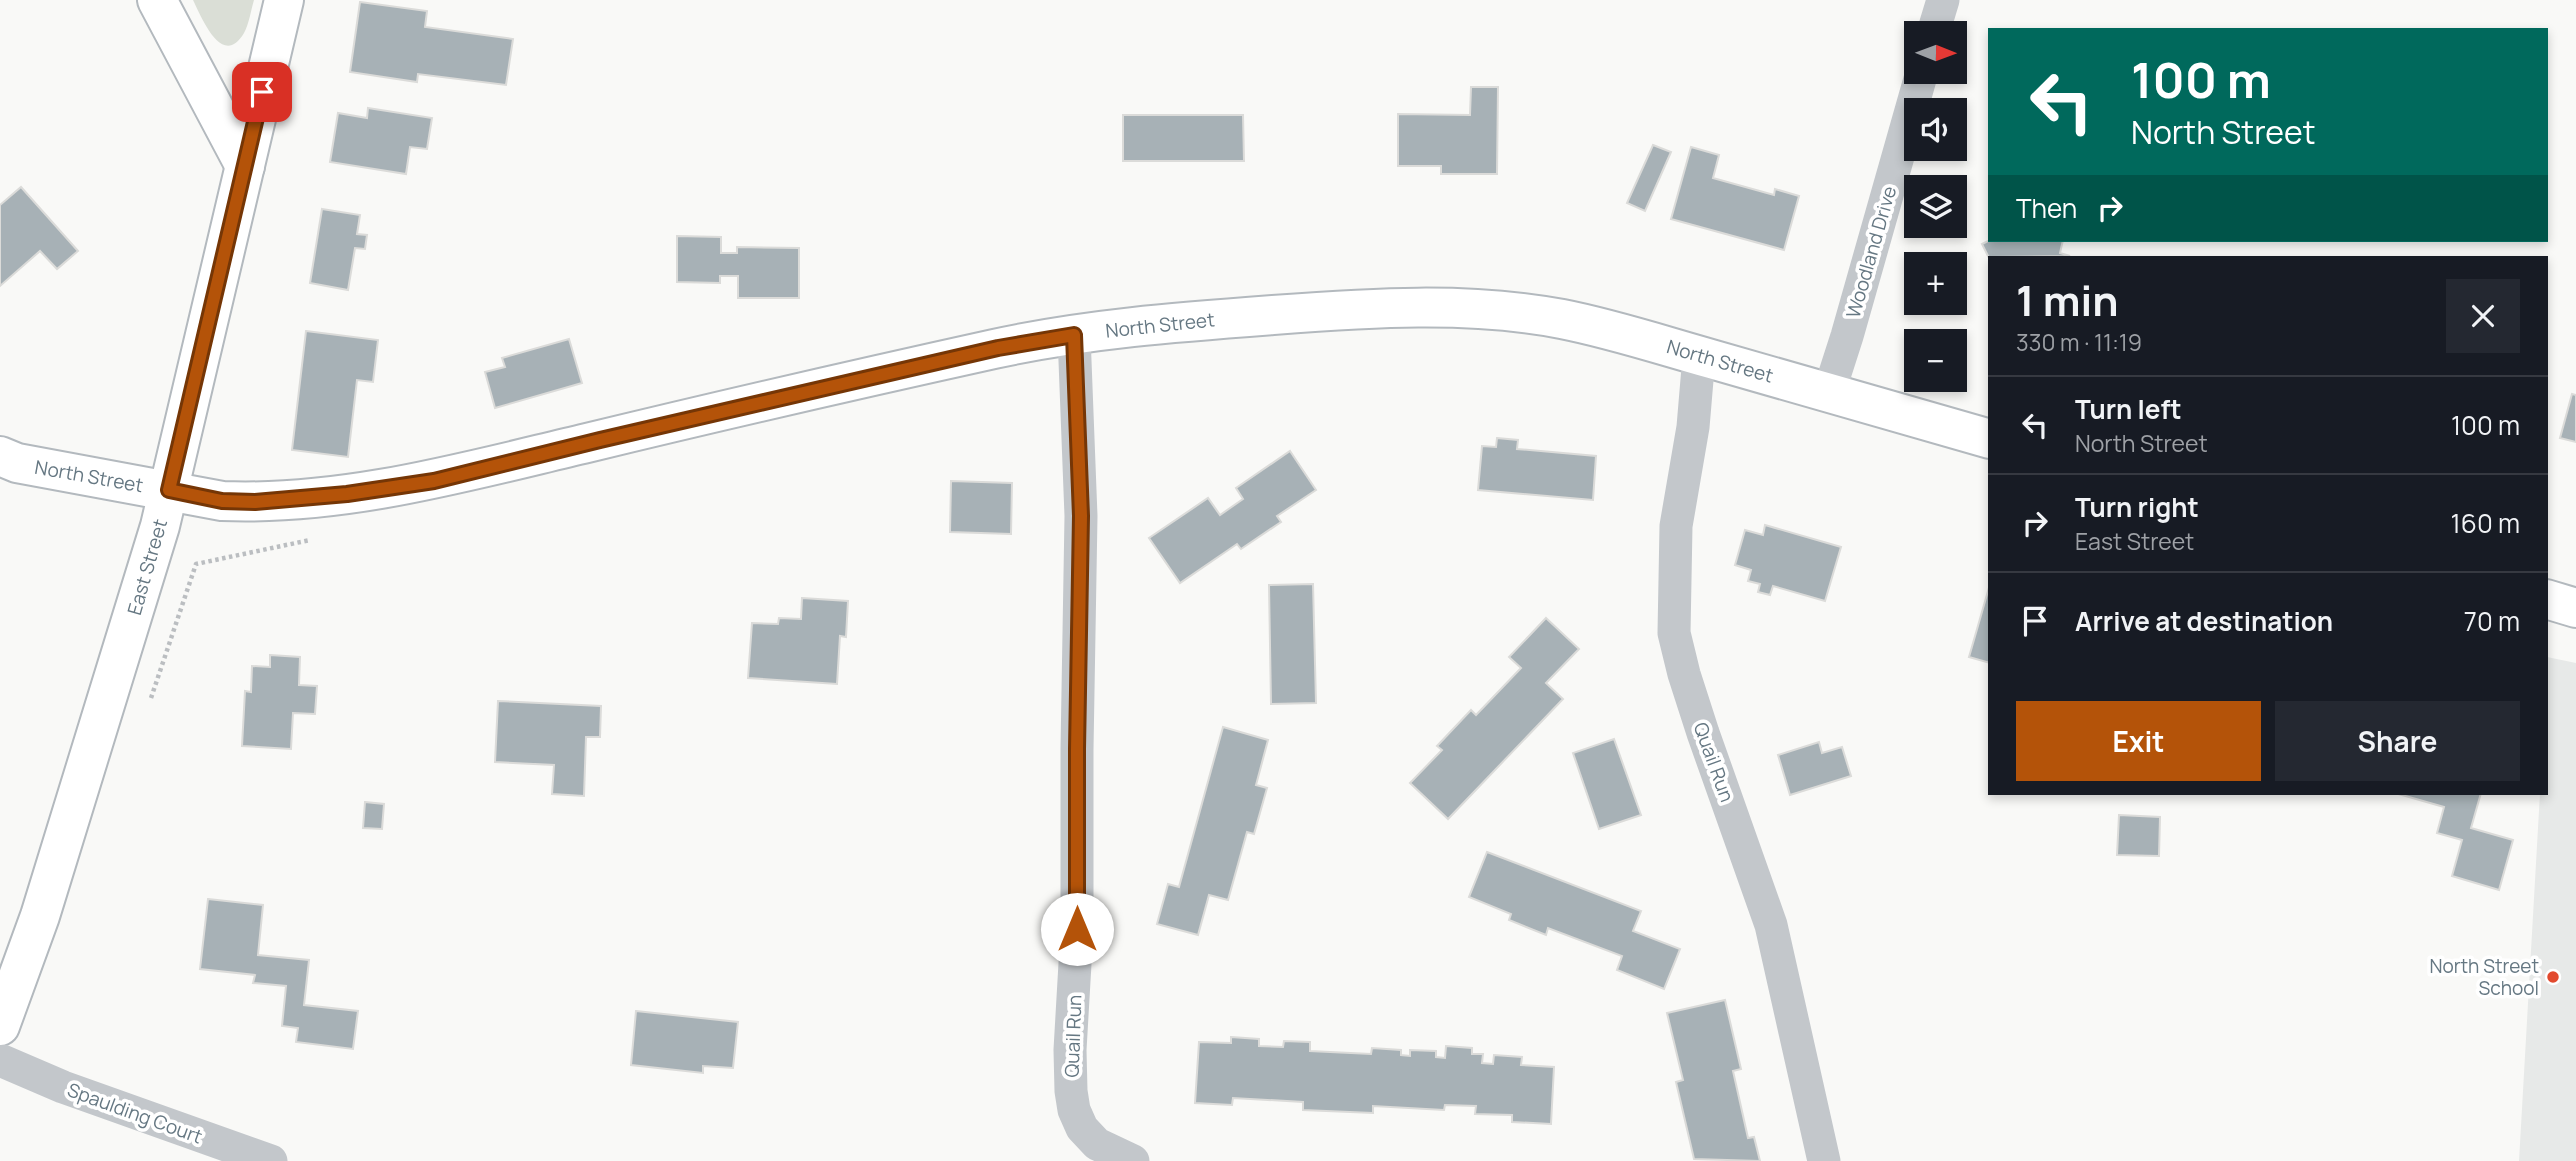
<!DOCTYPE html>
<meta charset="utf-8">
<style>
:root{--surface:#171b24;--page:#242831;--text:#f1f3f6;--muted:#9ea1a6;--line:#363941;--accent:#b45309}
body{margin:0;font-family:Manrope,sans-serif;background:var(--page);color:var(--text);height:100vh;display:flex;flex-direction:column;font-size:26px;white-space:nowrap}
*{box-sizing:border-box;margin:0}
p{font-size:23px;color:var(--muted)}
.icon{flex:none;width:38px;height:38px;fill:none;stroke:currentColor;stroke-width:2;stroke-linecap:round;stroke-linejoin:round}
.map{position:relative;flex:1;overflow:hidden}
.sheet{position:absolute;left:1988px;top:256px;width:560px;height:539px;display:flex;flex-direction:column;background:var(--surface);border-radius:0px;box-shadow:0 4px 10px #0003}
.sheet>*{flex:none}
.hud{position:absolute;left:1988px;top:28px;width:560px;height:214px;border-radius:0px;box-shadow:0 4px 10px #0003;background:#00695c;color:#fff;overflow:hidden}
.needle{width:46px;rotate:91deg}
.tools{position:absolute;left:1904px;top:21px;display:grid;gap:14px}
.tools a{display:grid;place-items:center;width:63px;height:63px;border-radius:0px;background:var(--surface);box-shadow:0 4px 10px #0003;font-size:35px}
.pin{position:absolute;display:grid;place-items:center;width:60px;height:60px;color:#fff;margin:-30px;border-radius:14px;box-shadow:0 4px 10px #0006}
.me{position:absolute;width:77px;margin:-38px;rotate:0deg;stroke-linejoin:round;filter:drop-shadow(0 0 5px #0008)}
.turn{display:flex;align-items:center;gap:24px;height:147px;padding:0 28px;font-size:32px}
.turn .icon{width:91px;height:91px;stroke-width:2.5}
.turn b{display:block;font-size:49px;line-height:60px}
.then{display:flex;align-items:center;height:66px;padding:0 28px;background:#0003;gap:14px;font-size:26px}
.round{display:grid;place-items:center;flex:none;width:74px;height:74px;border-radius:0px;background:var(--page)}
.head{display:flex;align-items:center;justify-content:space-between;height:119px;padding:0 28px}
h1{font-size:42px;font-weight:700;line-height:52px}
.primary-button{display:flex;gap:14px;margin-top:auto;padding:14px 28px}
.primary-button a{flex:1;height:80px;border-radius:0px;background:var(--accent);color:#fff;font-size:28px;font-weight:700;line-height:80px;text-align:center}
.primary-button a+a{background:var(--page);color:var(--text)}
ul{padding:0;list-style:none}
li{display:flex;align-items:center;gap:21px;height:98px;padding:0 28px;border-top:2px solid var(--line)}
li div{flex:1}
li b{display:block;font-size:26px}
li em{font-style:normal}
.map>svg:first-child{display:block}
.built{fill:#e7e9e8}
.green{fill:#daded6}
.building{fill:#a7b1b6;stroke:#dbdbd9;stroke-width:2}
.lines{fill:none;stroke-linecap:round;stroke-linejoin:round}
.secondary-casing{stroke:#b3b9be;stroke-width:42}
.path{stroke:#bbbec1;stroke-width:4.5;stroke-dasharray:3.5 3.5;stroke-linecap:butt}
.street{stroke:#c3c7cb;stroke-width:33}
.secondary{stroke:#fff;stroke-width:38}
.route-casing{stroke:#753606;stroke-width:18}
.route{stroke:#b45309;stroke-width:12}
.poi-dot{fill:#e24a2e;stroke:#fff;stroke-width:2.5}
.labels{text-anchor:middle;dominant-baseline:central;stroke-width:7;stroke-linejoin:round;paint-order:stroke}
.street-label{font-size:19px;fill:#657782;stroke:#fff}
.poi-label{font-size:19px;fill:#657782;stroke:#fff;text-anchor:end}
</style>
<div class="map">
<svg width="2576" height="1161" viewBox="0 0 2576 1161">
<rect width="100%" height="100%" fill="#f9f9f7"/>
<polygon class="built" points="2547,657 2576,663 2576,1161 2519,1161 2540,793 2546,793"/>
<path class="green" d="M193,0h61c-3,10 -5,24 -10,33 -22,37 -43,-17 -51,-33z"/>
<g class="building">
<polygon points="360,2 427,11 425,27 513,39 506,85 418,74 417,82 350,72"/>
<polygon points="1471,87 1498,87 1497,174 1441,174 1441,166 1398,166 1398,114 1470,115"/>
<polygon points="368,108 432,118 427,149 410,147 406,174 330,162 338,113 367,118"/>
<polygon points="1123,115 1243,115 1244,161 1123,161"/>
<polygon points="1653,145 1671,152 1645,211 1627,203"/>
<polygon points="1691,147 1719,155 1713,178 1774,195 1775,189 1799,196 1784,250 1671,219"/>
<polygon points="21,187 78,251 57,269 40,251 0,286 0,205"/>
<polygon points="322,209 360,215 357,234 367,235 365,249 355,248 348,290 310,283"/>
<polygon points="677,236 721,237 721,253 737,253 737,247 799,248 799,298 738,298 738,276 720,276 720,283 677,282"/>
<polygon points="1990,240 2063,240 2060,253 2070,256 1990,257 1990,260 1982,244"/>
<polygon points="306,331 378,340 373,382 357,380 348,457 292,450"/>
<polygon points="569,339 582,383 495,408 485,372 505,367 502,358"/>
<polygon points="2572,394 2576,395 2576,442 2560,438"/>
<polygon points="1497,438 1518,440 1517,449 1596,456 1593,500 1478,490 1482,446 1496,447"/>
<polygon points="1290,451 1316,490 1277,516 1281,522 1241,549 1237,544 1180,583 1149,538 1208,498 1220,515 1243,499 1236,488"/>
<polygon points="951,481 1012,483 1011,534 950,532"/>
<polygon points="1765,525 1841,547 1825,601 1773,586 1770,595 1758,592 1760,584 1748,581 1751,570 1735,565 1745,530 1763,535"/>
<polygon points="1313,584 1316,703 1271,704 1269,585"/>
<polygon points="1990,584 1990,663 1969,657"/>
<polygon points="802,598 848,601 846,637 840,636 837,684 748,678 752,623 778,624 779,618 801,619"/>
<polygon points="1546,618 1579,649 1546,683 1563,699 1448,819 1410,783 1442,750 1437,746 1471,710 1476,715 1521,668 1509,657"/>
<polygon points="270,655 300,657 299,685 317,686 315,714 293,713 291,749 242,746 245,691 251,692 252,666 270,667"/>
<polygon points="498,701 601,706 600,737 586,737 584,796 552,794 554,765 495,762"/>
<polygon points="1223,727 1268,740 1256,785 1267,788 1254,834 1247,832 1228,900 1209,895 1198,935 1157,924 1168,884 1179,887"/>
<polygon points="1614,739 1641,815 1599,829 1573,753"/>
<polygon points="1819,742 1822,753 1842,747 1851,776 1790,795 1778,755"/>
<polygon points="2395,793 2481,793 2471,828 2513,840 2499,890 2452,876 2462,840 2437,833 2444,807"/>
<polygon points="365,802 384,804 382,829 363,828"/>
<polygon points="2119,815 2160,817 2159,856 2117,855"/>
<polygon points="1487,852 1641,911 1633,931 1680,949 1664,989 1617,970 1622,956 1548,928 1546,935 1509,920 1511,914 1469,897"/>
<polygon points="208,899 263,905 258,955 309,960 304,1005 358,1011 353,1049 296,1042 298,1028 282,1026 286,986 253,983 255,975 200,969"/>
<polygon points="1725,1000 1741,1069 1733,1071 1748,1138 1754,1137 1760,1161 1694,1159 1676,1082 1683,1080 1667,1013"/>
<polygon points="636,1011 738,1022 733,1068 703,1066 703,1073 631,1065"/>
<polygon points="1231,1037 1259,1039 1259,1046 1283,1047 1284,1041 1310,1042 1310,1051 1371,1054 1372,1048 1401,1050 1401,1055 1410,1056 1410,1050 1436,1051 1436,1057 1445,1058 1446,1046 1472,1048 1472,1054 1483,1054 1482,1063 1493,1064 1494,1055 1522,1057 1521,1065 1554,1067 1551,1124 1512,1122 1512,1115 1475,1114 1476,1106 1445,1105 1444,1110 1373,1106 1373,1113 1303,1110 1303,1102 1233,1098 1232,1105 1195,1103 1199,1042 1231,1043"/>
</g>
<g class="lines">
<defs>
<g id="secondary">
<polyline points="157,0 245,166"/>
<path d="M0,456l17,7 205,38c124,5 246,-30 365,-58 136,-33 271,-64 407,-94 91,-20 185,-27 279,-34 95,-7 195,-14 289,4 51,10 99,26 149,40 93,26 186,53 279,80"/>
<polyline points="2546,599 2576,608"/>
<polyline points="0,1026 40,916 160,526 284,0"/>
</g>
</defs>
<use href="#secondary" class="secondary-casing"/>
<polyline class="path" points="151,698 196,564 310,540"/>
<g class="street">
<polyline points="1933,33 1943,0"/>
<polyline points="1074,335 1081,516 1077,749 1077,929 1070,1050 1071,1091 1074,1110 1082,1128 1097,1144 1133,1161"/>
<polyline points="1699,356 1693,427 1676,526 1674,633 1684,674 1703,733 1771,925 1824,1161"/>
<polyline points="1829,392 1847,336 1922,72"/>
<polyline points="0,1060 63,1087 271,1161"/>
</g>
<use href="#secondary" class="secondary"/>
</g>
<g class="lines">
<defs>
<polyline id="route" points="262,92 169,490 222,501 255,502 347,494 434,481 600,440 998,348 1074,335 1081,516 1077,749 1077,929"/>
</defs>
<use href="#route" class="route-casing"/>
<use href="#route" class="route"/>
</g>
<circle class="poi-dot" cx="2553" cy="977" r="7"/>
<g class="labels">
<g class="street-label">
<text transform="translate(1871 252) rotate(-74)">Woodland Drive</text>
<text transform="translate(1160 325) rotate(-6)">North Street</text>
<text transform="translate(1720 361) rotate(16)">North Street</text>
<text transform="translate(89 476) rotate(10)">North Street</text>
<text transform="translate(147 567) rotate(-74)">East Street</text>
<text transform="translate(1714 762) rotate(70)">Quail Run</text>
<text transform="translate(1073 1036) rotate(-88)">Quail Run</text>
<text transform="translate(135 1113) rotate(20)">Spaulding Court</text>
</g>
<g class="poi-label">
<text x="2539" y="966">North Street<tspan x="2539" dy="22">School</tspan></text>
</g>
</g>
</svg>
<div class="tools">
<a><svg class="needle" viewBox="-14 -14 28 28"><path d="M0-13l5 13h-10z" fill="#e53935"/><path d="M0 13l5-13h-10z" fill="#9ea1a6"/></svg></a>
<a><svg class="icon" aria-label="sound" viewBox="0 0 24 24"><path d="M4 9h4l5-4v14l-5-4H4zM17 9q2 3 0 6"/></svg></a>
<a><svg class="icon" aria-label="layers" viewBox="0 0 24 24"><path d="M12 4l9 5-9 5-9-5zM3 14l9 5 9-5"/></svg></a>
<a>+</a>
<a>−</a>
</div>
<div class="pin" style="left:262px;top:92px;background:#d93025"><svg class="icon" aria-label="arrive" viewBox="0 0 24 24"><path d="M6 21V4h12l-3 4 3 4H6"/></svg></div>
<svg class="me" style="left:1077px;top:929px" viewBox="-20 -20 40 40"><circle r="19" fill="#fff"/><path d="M0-13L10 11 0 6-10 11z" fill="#b45309"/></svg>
<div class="hud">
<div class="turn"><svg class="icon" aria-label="left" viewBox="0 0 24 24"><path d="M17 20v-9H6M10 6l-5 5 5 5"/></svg><div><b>100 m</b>North Street</div></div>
<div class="then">Then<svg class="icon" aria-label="right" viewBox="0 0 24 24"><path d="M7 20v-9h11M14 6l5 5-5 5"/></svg></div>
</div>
<section class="sheet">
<div class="head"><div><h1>1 min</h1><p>330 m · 11:19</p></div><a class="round"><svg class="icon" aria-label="close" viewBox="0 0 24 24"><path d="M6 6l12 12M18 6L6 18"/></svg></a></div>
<ul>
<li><svg class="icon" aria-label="left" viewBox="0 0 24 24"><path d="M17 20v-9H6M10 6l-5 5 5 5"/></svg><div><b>Turn left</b><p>North Street</p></div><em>100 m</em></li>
<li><svg class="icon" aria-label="right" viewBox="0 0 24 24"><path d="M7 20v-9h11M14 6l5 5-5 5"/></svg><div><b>Turn right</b><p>East Street</p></div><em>160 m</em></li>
<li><svg class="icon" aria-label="arrive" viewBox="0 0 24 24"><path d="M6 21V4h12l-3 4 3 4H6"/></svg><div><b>Arrive at destination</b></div><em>70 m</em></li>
</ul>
<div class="primary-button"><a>Exit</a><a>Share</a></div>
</section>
</div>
